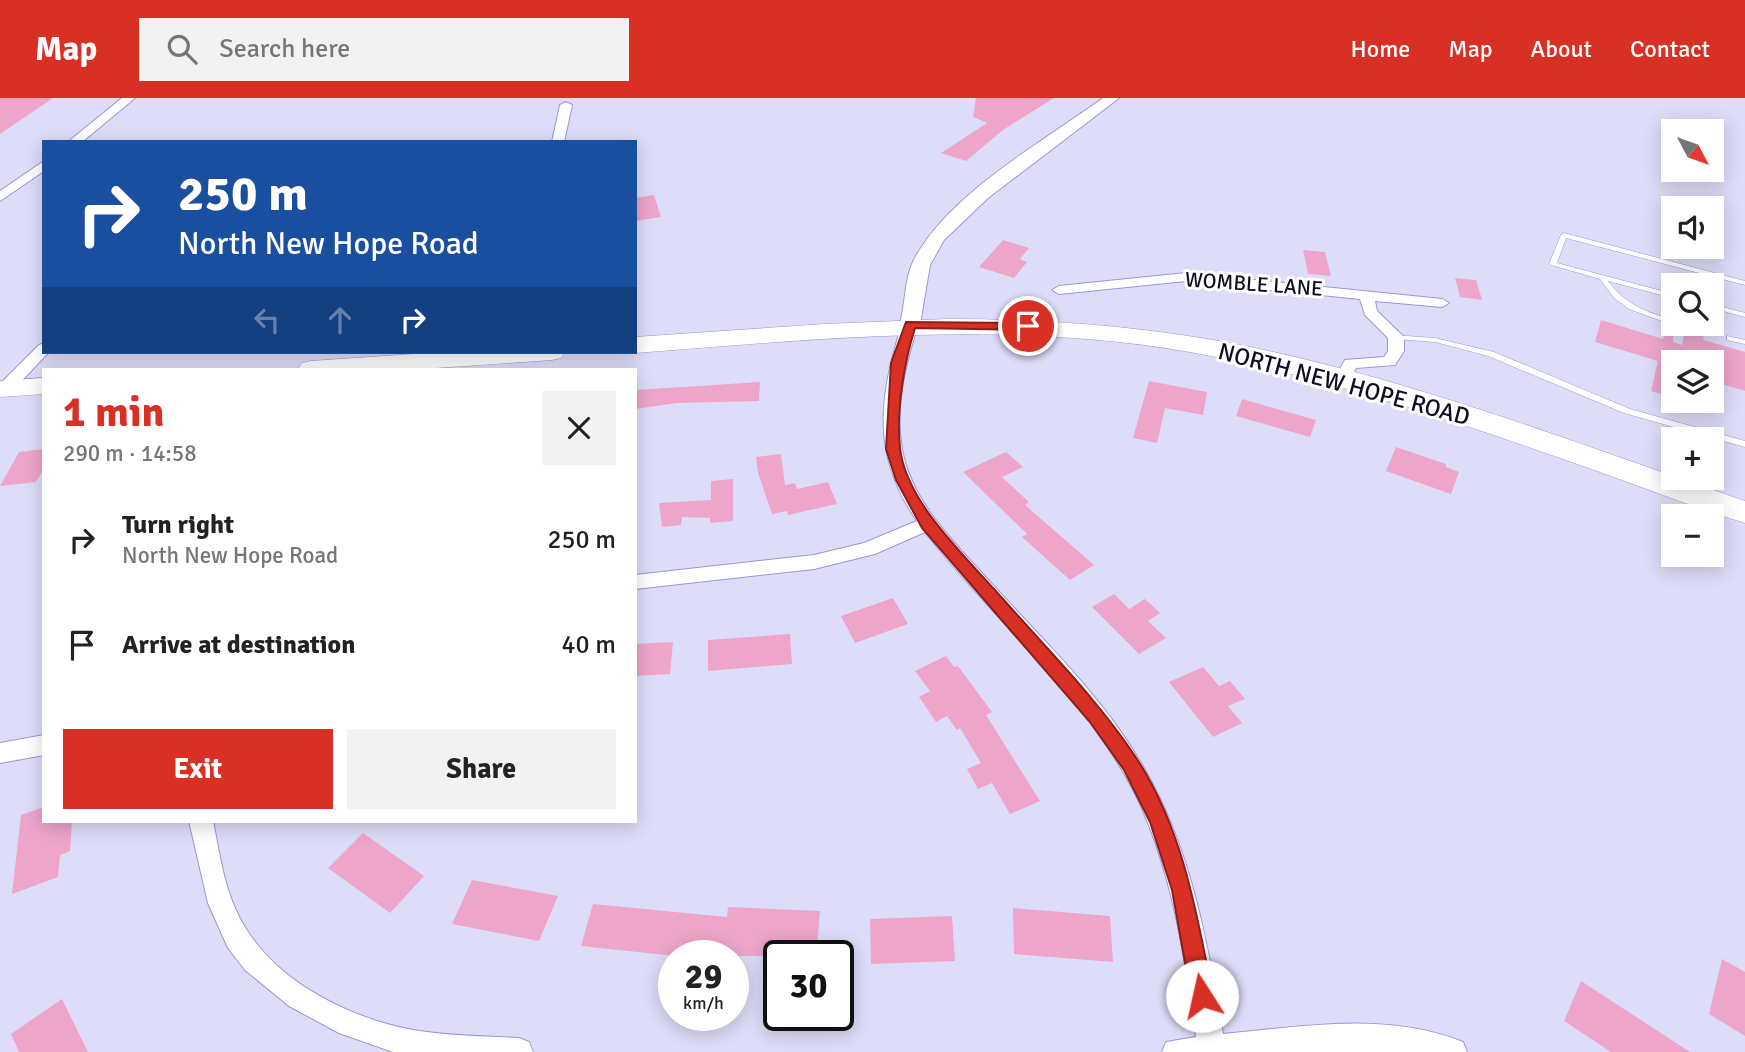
<!DOCTYPE html>
<meta charset="utf-8">
<style>
:root{--surface:#fff;--page:#f2f2f2;--text:#222;--muted:#767676;--accent:#d93025}
body{margin:0;font-family:Signika,sans-serif;background:var(--page);color:var(--text);height:100vh;display:flex;flex-direction:column;font-size:26px;white-space:nowrap}
*{box-sizing:border-box;margin:0}
p{font-size:23px;color:var(--muted)}
.icon{flex:none;width:38px;height:38px;fill:none;stroke:currentColor;stroke-width:2;stroke-linecap:round;stroke-linejoin:round}
.map{position:relative;flex:1;overflow:hidden}
.side{position:absolute;left:42px;top:270px;width:595px;height:455px;display:flex;flex-direction:column;background:var(--surface);border-radius:0px;box-shadow:0 4px 18px #0003}
.side>*{flex:none}
.hud{position:absolute;left:42px;top:42px;width:595px;height:214px;border-radius:0px;box-shadow:0 4px 18px #0003;background:#1a4fa0;color:#fff;overflow:hidden}
.needle{width:46px;rotate:131deg}
.buttons{position:absolute;left:1661px;top:21px;display:grid;gap:14px}
.buttons a{display:grid;place-items:center;width:63px;height:63px;border-radius:0px;background:var(--surface);box-shadow:0 4px 18px #0003;font-size:35px}
.speed{position:absolute;left:658px;top:842px;display:flex;gap:14px;font-size:35px;font-weight:700;text-align:center}
.speed>*{display:grid;place-content:center;width:91px;height:91px;border-radius:50%;background:var(--surface);box-shadow:0 4px 18px #0003;line-height:1}
.speed small{font-size:18px;font-weight:400}
.speed .limit{border:4px solid #111;border-radius:10px;background:#fff;color:#111}
.pin{position:absolute;display:grid;place-items:center;width:60px;height:60px;color:#fff;margin:-30px;border:4px solid #fff;border-radius:50%;box-shadow:0 2px 7px #0007}
.me{position:absolute;width:77px;margin:-38px;rotate:350deg;stroke-linejoin:round;filter:drop-shadow(0 0 5px #0008)}
.turn{display:flex;align-items:center;gap:24px;height:147px;padding:0 21px;font-size:32px}
.turn .icon{width:91px;height:91px;stroke-width:2.5}
.turn b{display:block;font-size:49px;line-height:60px}
.lanes{display:flex;align-items:center;height:66px;padding:0 21px;background:#0003;justify-content:center;gap:35px;direction:ltr}
.lanes .off{opacity:.35}
.round{display:grid;place-items:center;flex:none;width:74px;height:74px;border-radius:0px;background:var(--page)}
.summary{display:flex;align-items:center;justify-content:space-between;height:119px;padding:0 21px}
h1{font-size:42px;font-weight:700;line-height:52px;color:var(--accent)}
.action{display:flex;gap:14px;margin-top:auto;padding:14px 21px}
.action a{flex:1;height:80px;border-radius:0px;background:var(--accent);color:#fff;font-size:28px;font-weight:700;line-height:80px;text-align:center}
.action a+a{background:var(--page);color:var(--text)}
ul{padding:0;list-style:none}
li{display:flex;align-items:center;gap:21px;height:105px;padding:0 21px}
li div{flex:1}
li b{display:block;font-size:26px}
li em{font-style:normal}
header{display:flex;align-items:center;gap:42px;box-sizing:border-box;height:98px;padding:0 35px;background:var(--accent);color:#fff}
header strong{font-size:33px}
nav{display:flex;gap:38px;margin-inline-start:auto;font-size:24px}
.search{width:490px;height:63px;background:var(--page);display:flex;align-items:center;gap:18px;box-sizing:border-box;padding:0 24px;border-radius:0px;color:var(--muted);font-size:26px}
.map>svg:first-child{display:block}
.building{fill:#eda6ca}
.lines{fill:none;stroke-linecap:round;stroke-linejoin:round}
.service-casing{stroke:#9b96d8;stroke-width:1}
.minor-casing{stroke:#9b96d8;stroke-width:2}
.tertiary-casing{stroke:#9b96d8;stroke-width:2}
.primary-casing{stroke:#9b96d8;stroke-width:1}
.service{fill:#fff;fill-rule:evenodd}
.minor{fill:#fff;fill-rule:evenodd}
.tertiary{fill:#fff;fill-rule:evenodd}
.primary{fill:#fff;fill-rule:evenodd}
.route{fill:#d93025;stroke:#8d1f18;stroke-width:2}
.labels{text-anchor:middle;dominant-baseline:central;stroke-width:6;stroke-linejoin:round;paint-order:stroke}
.far-street-label{font-size:21px;fill:#100c24;stroke:#fff}
.street-label{font-size:24px;fill:#100c24;stroke:#fff}
</style>
<header>
<strong>Map</strong>
<div class="search"><svg class="icon" aria-label="search" viewBox="0 0 24 24"><circle cx="10" cy="10" r="6"/><path d="M15 15l6 6"/></svg>Search here</div>
<nav><a>Home</a><a>Map</a><a>About</a><a>Contact</a></nav>
</header>
<div class="map">
<svg width="1745" height="954" viewBox="0 0 1745 954">
<rect width="100%" height="100%" fill="#deddf9"/>
<g class="building">
<polygon points="0,0 53,0 0,36"/>
<polygon points="976,0 1054,0 1003,32 966,63 941,55 987,25 973,19"/>
<polygon points="654,97 661,119 635,123 635,100"/>
<polygon points="1003,142 1029,150 1020,161 1027,164 1014,180 979,169"/>
<polygon points="1303,152 1325,154 1331,178 1308,176"/>
<polygon points="1455,180 1476,182 1482,202 1460,199"/>
<polygon points="1601,222 1663,241 1665,233 1673,234 1673,244 1682,247 1686,226 1706,229 1703,242 1745,254 1745,293 1712,283 1712,264 1673,264 1673,300 1651,293 1658,263 1595,244"/>
<polygon points="1149,283 1207,294 1203,317 1165,310 1157,345 1133,340"/>
<polygon points="760,284 759,303 677,305 635,311 635,292"/>
<polygon points="1242,301 1316,322 1310,339 1236,318"/>
<polygon points="1396,349 1446,366 1446,369 1459,374 1451,396 1386,373"/>
<polygon points="44,351 44,370 36,384 0,388 19,354"/>
<polygon points="1006,354 1023,369 1002,379 1029,404 1025,407 1094,467 1070,482 1022,439 1027,436 963,374"/>
<polygon points="781,356 785,387 795,385 797,391 828,384 837,406 788,417 787,413 772,416 758,375 756,359"/>
<polygon points="733,381 733,423 710,425 710,420 682,419 681,427 662,429 659,405 711,402 711,383"/>
<polygon points="1114,496 1129,511 1145,501 1160,515 1148,523 1166,540 1139,556 1092,509"/>
<polygon points="893,500 908,526 855,545 841,518"/>
<polygon points="790,536 792,566 708,573 708,542"/>
<polygon points="673,544 670,576 635,578 635,546"/>
<polygon points="946,558 954,569 958,568 992,614 986,617 1040,703 1010,716 992,685 978,691 967,671 981,665 960,630 957,632 947,618 936,624 919,599 930,593 915,573"/>
<polygon points="1203,569 1219,588 1230,583 1245,601 1228,608 1242,625 1213,639 1169,584"/>
<polygon points="44,709 44,723 72,723 70,753 60,757 58,779 12,796 21,717"/>
<polygon points="363,735 424,778 390,815 328,770"/>
<polygon points="472,782 558,798 539,843 452,826"/>
<polygon points="593,806 727,819 728,809 820,813 816,858 675,858 581,848"/>
<polygon points="1013,810 1110,818 1113,864 1014,856"/>
<polygon points="952,818 955,863 871,866 870,821"/>
<polygon points="1722,861 1745,874 1745,938 1709,916"/>
<polygon points="1581,883 1690,954 1611,954 1564,923"/>
<polygon points="62,901 88,954 19,954 11,936"/>
</g>
<g class="lines">
<defs>
<g id="service">
<path d="M1564,135l181,48v4l-179,-47 -9,25 116,31v4l-65,-17c17,24 39,31 65,39v4h2h-5l-41,-15 -15,-11 -14,-19 -49,-14 -2,-1 12,-29z"/>
<polygon points="1712,206 1745,215 1745,219 1712,210"/>
<polygon points="1393,237 1435,240 1494,254 1630,311 1745,343 1745,349 1624,315 1488,258 1435,244 1396,241 1393,241"/>
<polygon points="1727,238 1745,242 1745,246 1727,242"/>
</g>
<g id="minor">
<polygon points="122,0 135,0 82,44 68,44"/>
<polygon points="566,4 572,7 564,44 552,44 560,7"/>
<polygon points="44,63 44,73 0,103 0,93"/>
<polygon points="1186,175 1442,201 1449,205 1442,209 1375,203 1377,213 1404,239 1404,253 1395,267 1356,270 1348,285 1342,286 1334,281 1345,262 1384,259 1388,253 1388,240 1365,217 1360,201 1186,183 1059,196 1052,192 1059,188"/>
<path d="M910,221l8,5c-12,40 -24,83 -16,125 10,55 54,95 90,135 50,55 107,109 146,174 52,84 69,181 85,276 79,-7 163,-23 240,8l4,10h-305l4,-10 30,-5c-11,-79 -23,-160 -56,-233 -49,-105 -145,-181 -215,-272l-50,22 -61,15 -179,20v-14l179,-20 50,-12 53,-22c-46,-67 -38,-123 -15,-197z"/>
<polygon points="44,245 44,254 49,254 10,295 0,295 0,286 39,247"/>
<polygon points="44,637 44,657 0,665 0,645"/>
<path d="M189,723h24c6,29 10,60 22,87 29,68 109,109 178,122 35,6 71,6 106,8l10,4 4,10h-140l-54,-19 -50,-27 -44,-36 -17,-22 -20,-45z"/>
</g>
<path id="tertiary" d="M1103,0h16l-131,100 -44,42 -14,25 -10,59 -10,6 -7,-2 -3,-4c6,-22 4,-48 16,-68 37,-65 127,-114 187,-158z"/>
<g id="primary">
<path d="M948,221c90,0 177,6 265,21 182,32 359,102 532,161v22c-55,-17 -108,-38 -162,-57 -120,-42 -241,-84 -367,-109 -192,-39 -387,-19 -581,-4l-4,-1h4v-15l189,-13z"/>
<polygon points="443,254 565,254 561,260 552,262 421,271 298,271 302,265 311,263"/>
<polygon points="44,280 44,296 0,299 0,283"/>
</g>
</defs>
<use href="#service" class="service-casing"/>
<use href="#minor" class="minor-casing"/>
<use href="#tertiary" class="tertiary-casing"/>
<use href="#primary" class="primary-casing"/>
<use href="#service" class="service"/>
<use href="#minor" class="minor"/>
<use href="#tertiary" class="tertiary"/>
<use href="#primary" class="primary"/>
</g>
<path class="route" d="M906,224l122,1 7,3 -7,4 -113,-2c-11,35 -19,83 -15,120 6,55 68,111 103,151 45,51 94,100 132,157 48,72 62,158 78,240l-4,8 -7,3 -8,-3 -3,-8 -19,-106 -22,-68 -26,-52 -34,-48 -168,-194 -26,-48 -10,-31 5,-86z"/>
<g class="labels">
<g class="far-street-label">
<text transform="translate(1254 186) rotate(4)">WOMBLE LANE</text>
</g>
<g class="street-label">
<text transform="translate(1344 286) rotate(15)">NORTH NEW HOPE ROAD</text>
</g>
</g>
</svg>
<div class="buttons">
<a><svg class="needle" viewBox="-14 -14 28 28"><path d="M0-13l5 13h-10z" fill="#e53935"/><path d="M0 13l5-13h-10z" fill="#767676"/></svg></a>
<a><svg class="icon" aria-label="sound" viewBox="0 0 24 24"><path d="M4 9h4l5-4v14l-5-4H4zM17 9q2 3 0 6"/></svg></a>
<a><svg class="icon" aria-label="search" viewBox="0 0 24 24"><circle cx="10" cy="10" r="6"/><path d="M15 15l6 6"/></svg></a>
<a><svg class="icon" aria-label="layers" viewBox="0 0 24 24"><path d="M12 4l9 5-9 5-9-5zM3 14l9 5 9-5"/></svg></a>
<a>+</a>
<a>−</a>
</div>
<div class="speed"><div>29<small>km/h</small></div><div class="limit">30</div></div>
<div class="pin" style="left:1028px;top:228px;background:#d93025"><svg class="icon" aria-label="arrive" viewBox="0 0 24 24"><path d="M6 21V4h12l-3 4 3 4H6"/></svg></div>
<svg class="me" style="left:1202px;top:898px" viewBox="-20 -20 40 40"><circle r="19" fill="#fff"/><path d="M0-13L10 11 0 6-10 11z" fill="#d93025"/></svg>
<div class="hud">
<div class="turn"><svg class="icon" aria-label="right" viewBox="0 0 24 24"><path d="M7 20v-9h11M14 6l5 5-5 5"/></svg><div><b>250 m</b>North New Hope Road</div></div>
<div class="lanes"><svg class="icon off" aria-label="left" viewBox="0 0 24 24"><path d="M17 20v-9H6M10 6l-5 5 5 5"/></svg><svg class="icon off" aria-label="ahead" viewBox="0 0 24 24"><path d="M12 20V5M6 11l6-6 6 6"/></svg><svg class="icon" aria-label="right" viewBox="0 0 24 24"><path d="M7 20v-9h11M14 6l5 5-5 5"/></svg></div>
</div>
<section class="side">
<div class="summary"><div><h1>1 min</h1><p>290 m · 14:58</p></div><a class="round"><svg class="icon" aria-label="close" viewBox="0 0 24 24"><path d="M6 6l12 12M18 6L6 18"/></svg></a></div>
<ul>
<li><svg class="icon" aria-label="right" viewBox="0 0 24 24"><path d="M7 20v-9h11M14 6l5 5-5 5"/></svg><div><b>Turn right</b><p>North New Hope Road</p></div><em>250 m</em></li>
<li><svg class="icon" aria-label="arrive" viewBox="0 0 24 24"><path d="M6 21V4h12l-3 4 3 4H6"/></svg><div><b>Arrive at destination</b></div><em>40 m</em></li>
</ul>
<div class="action"><a>Exit</a><a>Share</a></div>
</section>
</div>
